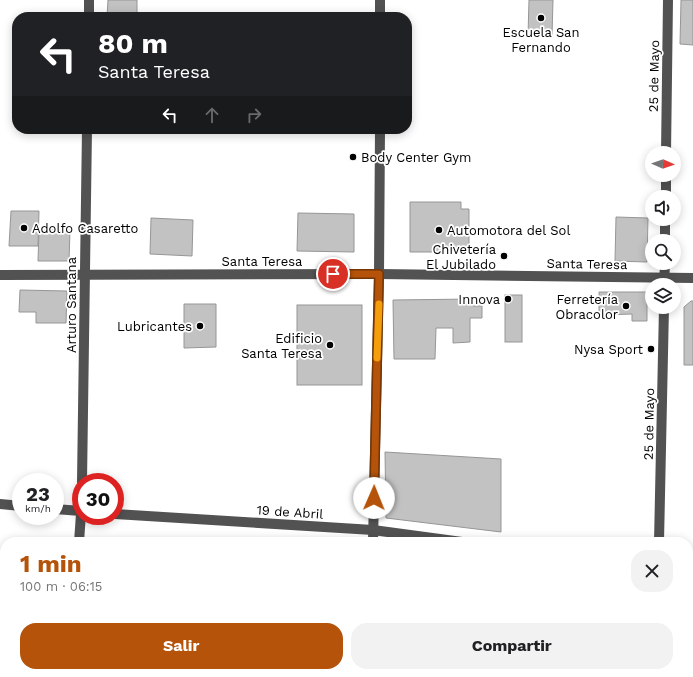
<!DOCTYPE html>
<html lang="es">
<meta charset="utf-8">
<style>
:root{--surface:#fff;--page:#f2f2f2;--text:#202124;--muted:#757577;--accent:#b45309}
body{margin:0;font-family:"Work Sans",sans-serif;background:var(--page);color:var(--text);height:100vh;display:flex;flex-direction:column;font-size:15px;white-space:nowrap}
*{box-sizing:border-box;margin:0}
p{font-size:13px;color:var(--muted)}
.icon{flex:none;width:22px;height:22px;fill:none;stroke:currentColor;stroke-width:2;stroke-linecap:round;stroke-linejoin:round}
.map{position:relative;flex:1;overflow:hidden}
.panel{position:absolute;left:0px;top:537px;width:693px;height:140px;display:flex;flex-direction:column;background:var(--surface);border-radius:16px 16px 0 0;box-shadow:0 2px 10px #0003}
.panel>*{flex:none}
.banner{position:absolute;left:12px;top:12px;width:400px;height:122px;border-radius:16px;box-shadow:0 2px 10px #0003;background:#202124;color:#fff;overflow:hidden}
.needle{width:26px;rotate:92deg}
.buttons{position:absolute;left:645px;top:146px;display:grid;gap:8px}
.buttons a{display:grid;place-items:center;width:36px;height:36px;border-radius:50%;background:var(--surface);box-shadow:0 2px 10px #0003;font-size:20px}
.speed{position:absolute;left:12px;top:473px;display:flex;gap:8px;font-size:20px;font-weight:700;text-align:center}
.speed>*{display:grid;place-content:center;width:52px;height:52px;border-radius:50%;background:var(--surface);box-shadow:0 2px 10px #0003;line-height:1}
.speed small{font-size:10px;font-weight:400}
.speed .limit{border:6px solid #d22;background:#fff;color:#111}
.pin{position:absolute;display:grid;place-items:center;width:34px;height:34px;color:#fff;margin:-17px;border:2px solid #fff;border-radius:50%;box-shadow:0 1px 4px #0007}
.me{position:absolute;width:44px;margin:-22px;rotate:1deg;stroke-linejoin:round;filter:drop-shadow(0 0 3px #0008)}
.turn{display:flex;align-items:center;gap:14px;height:84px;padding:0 20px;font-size:18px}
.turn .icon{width:52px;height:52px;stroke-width:2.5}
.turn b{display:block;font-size:28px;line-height:34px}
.lanes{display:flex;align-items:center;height:38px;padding:0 20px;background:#0003;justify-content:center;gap:20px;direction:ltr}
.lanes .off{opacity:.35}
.round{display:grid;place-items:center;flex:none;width:42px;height:42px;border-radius:16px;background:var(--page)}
.headline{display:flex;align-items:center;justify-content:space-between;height:68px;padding:0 20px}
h1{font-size:24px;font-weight:700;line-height:30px;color:var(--accent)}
.button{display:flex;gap:8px;margin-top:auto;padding:8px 20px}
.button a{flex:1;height:46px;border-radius:16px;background:var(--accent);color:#fff;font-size:16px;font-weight:700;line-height:46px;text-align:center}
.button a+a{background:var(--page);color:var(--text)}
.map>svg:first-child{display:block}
.building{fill:#c2c2c2;stroke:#969696}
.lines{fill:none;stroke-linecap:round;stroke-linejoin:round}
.minor{stroke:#525252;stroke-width:10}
.route-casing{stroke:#753606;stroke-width:10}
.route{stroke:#b45309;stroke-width:7}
.slow{stroke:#f59e0b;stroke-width:7}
.poi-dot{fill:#000;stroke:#fff;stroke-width:1.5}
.labels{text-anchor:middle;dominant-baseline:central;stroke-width:3.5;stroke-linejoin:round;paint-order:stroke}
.poi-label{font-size:13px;fill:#000;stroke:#fff;text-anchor:end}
.street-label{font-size:13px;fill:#000;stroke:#fff}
</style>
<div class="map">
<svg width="693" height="677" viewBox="0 0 693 677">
<rect width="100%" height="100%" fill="#fff"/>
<g class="building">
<polygon points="108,0 137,0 137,16 107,17"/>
<polygon points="529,0 553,0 552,36 528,35"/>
<polygon points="681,0 693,0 693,45 680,44"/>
<polygon points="410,202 461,202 461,209 469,209 469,252 410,252"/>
<polygon points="11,211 39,211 38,246 9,246"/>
<polygon points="298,213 354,214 354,252 297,251"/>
<polygon points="616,217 648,218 647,262 615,261"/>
<polygon points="151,218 193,220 192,256 150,254"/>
<polygon points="39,230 70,230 69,261 38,261"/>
<polygon points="20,290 67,291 66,323 36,323 36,312 19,312"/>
<polygon points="599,292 647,292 647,321 632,321 632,314 599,315"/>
<rect x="505" y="295" width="17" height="47"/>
<polygon points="473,299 473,306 482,306 482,318 470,318 470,342 453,343 453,328 436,328 435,359 394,359 393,300"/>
<polygon points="691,301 693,301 693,365 684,365 684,307"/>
<polygon points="184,304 216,304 216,347 184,348"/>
<rect x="297" y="305" width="65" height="80"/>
<polygon points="385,452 501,459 501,532 386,518"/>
<polygon points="293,672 346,672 345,677 292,677"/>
</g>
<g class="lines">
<g class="minor">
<polyline points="89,17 89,0"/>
<polyline points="380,17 380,0"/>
<polyline points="666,153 668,0"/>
<polyline points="666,197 666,175"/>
<polyline points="665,241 665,219"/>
<polyline points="0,275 379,274 693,278"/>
<polyline points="664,285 665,263"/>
<polyline points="82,482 87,129"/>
<polyline points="0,504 21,506"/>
<polyline points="55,509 81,511"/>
<polyline points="115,514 373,530 462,542"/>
<polyline points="79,542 81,514"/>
<polyline points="373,542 379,274 380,129"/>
<polyline points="659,542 664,307"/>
<polyline points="688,571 693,572"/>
<polyline points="374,672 374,677"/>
<polyline points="67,677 67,672"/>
<polyline points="658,677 659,672"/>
</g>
</g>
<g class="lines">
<defs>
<polyline id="route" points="333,274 379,274 374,498"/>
</defs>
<use href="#route" class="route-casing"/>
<use href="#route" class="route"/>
<polyline class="slow" points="377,358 379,304"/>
</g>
<g class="poi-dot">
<circle cx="541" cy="18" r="4"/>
<circle cx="353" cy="157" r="4"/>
<circle cx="24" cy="228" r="4"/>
<circle cx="439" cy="230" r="4"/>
<circle cx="504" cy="256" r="4"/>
<circle cx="508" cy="299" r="4"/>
<circle cx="626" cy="306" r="4"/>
<circle cx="200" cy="326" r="4"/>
<circle cx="330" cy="345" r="4"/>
<circle cx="651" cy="349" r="4"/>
</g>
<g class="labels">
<g class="poi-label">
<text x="541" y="32" text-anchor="middle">Escuela San<tspan x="541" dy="15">Fernando</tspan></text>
<text x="361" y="157" text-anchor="start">Body Center Gym</text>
<text x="32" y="228" text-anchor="start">Adolfo Casaretto</text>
<text x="447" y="230" text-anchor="start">Automotora del Sol</text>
<text x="496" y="249">Chivetería<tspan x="496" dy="15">El Jubilado</tspan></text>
<text x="500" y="299">Innova</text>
<text x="618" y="299">Ferretería<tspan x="618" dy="15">Obracolor</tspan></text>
<text x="192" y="326">Lubricantes</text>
<text x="322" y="338">Edificio<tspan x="322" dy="15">Santa Teresa</tspan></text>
<text x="643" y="349">Nysa Sport</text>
</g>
<g class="street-label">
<text transform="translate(654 76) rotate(-89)">25 de Mayo</text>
<text x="262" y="261">Santa Teresa</text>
<text transform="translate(587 264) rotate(1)">Santa Teresa</text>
<text transform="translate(71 305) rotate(-90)">Arturo Santana</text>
<text transform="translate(649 424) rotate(-89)">25 de Mayo</text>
<text transform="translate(290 512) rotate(4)">19 de Abril</text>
</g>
</g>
</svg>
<div class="buttons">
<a><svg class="needle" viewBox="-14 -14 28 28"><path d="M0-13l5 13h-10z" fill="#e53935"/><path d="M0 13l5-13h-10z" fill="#757577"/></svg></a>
<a><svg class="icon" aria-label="sound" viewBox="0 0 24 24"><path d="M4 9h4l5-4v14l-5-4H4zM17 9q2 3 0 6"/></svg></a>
<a><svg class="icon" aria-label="search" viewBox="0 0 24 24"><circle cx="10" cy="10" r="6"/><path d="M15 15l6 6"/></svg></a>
<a><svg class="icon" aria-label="layers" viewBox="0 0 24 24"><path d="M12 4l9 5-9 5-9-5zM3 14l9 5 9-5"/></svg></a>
</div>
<div class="speed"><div>23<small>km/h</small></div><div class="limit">30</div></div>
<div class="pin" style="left:333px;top:274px;background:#d93025"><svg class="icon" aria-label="arrive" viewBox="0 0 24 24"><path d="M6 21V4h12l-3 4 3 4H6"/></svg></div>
<svg class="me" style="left:374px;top:498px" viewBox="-20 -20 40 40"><circle r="19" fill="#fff"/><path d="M0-13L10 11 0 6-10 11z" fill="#b45309"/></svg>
<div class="banner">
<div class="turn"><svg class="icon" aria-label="left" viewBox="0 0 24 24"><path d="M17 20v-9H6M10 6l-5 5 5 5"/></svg><div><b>80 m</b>Santa Teresa</div></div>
<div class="lanes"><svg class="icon" aria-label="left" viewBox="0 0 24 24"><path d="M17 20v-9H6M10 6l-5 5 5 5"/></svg><svg class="icon off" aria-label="ahead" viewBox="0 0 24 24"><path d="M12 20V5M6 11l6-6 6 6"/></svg><svg class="icon off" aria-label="right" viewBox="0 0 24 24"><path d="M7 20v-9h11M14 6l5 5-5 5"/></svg></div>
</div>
<section class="panel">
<div class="headline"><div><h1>1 min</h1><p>100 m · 06:15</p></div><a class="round"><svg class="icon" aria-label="close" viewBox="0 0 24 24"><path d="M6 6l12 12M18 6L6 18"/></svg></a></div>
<div class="button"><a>Salir</a><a>Compartir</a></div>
</section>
</div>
